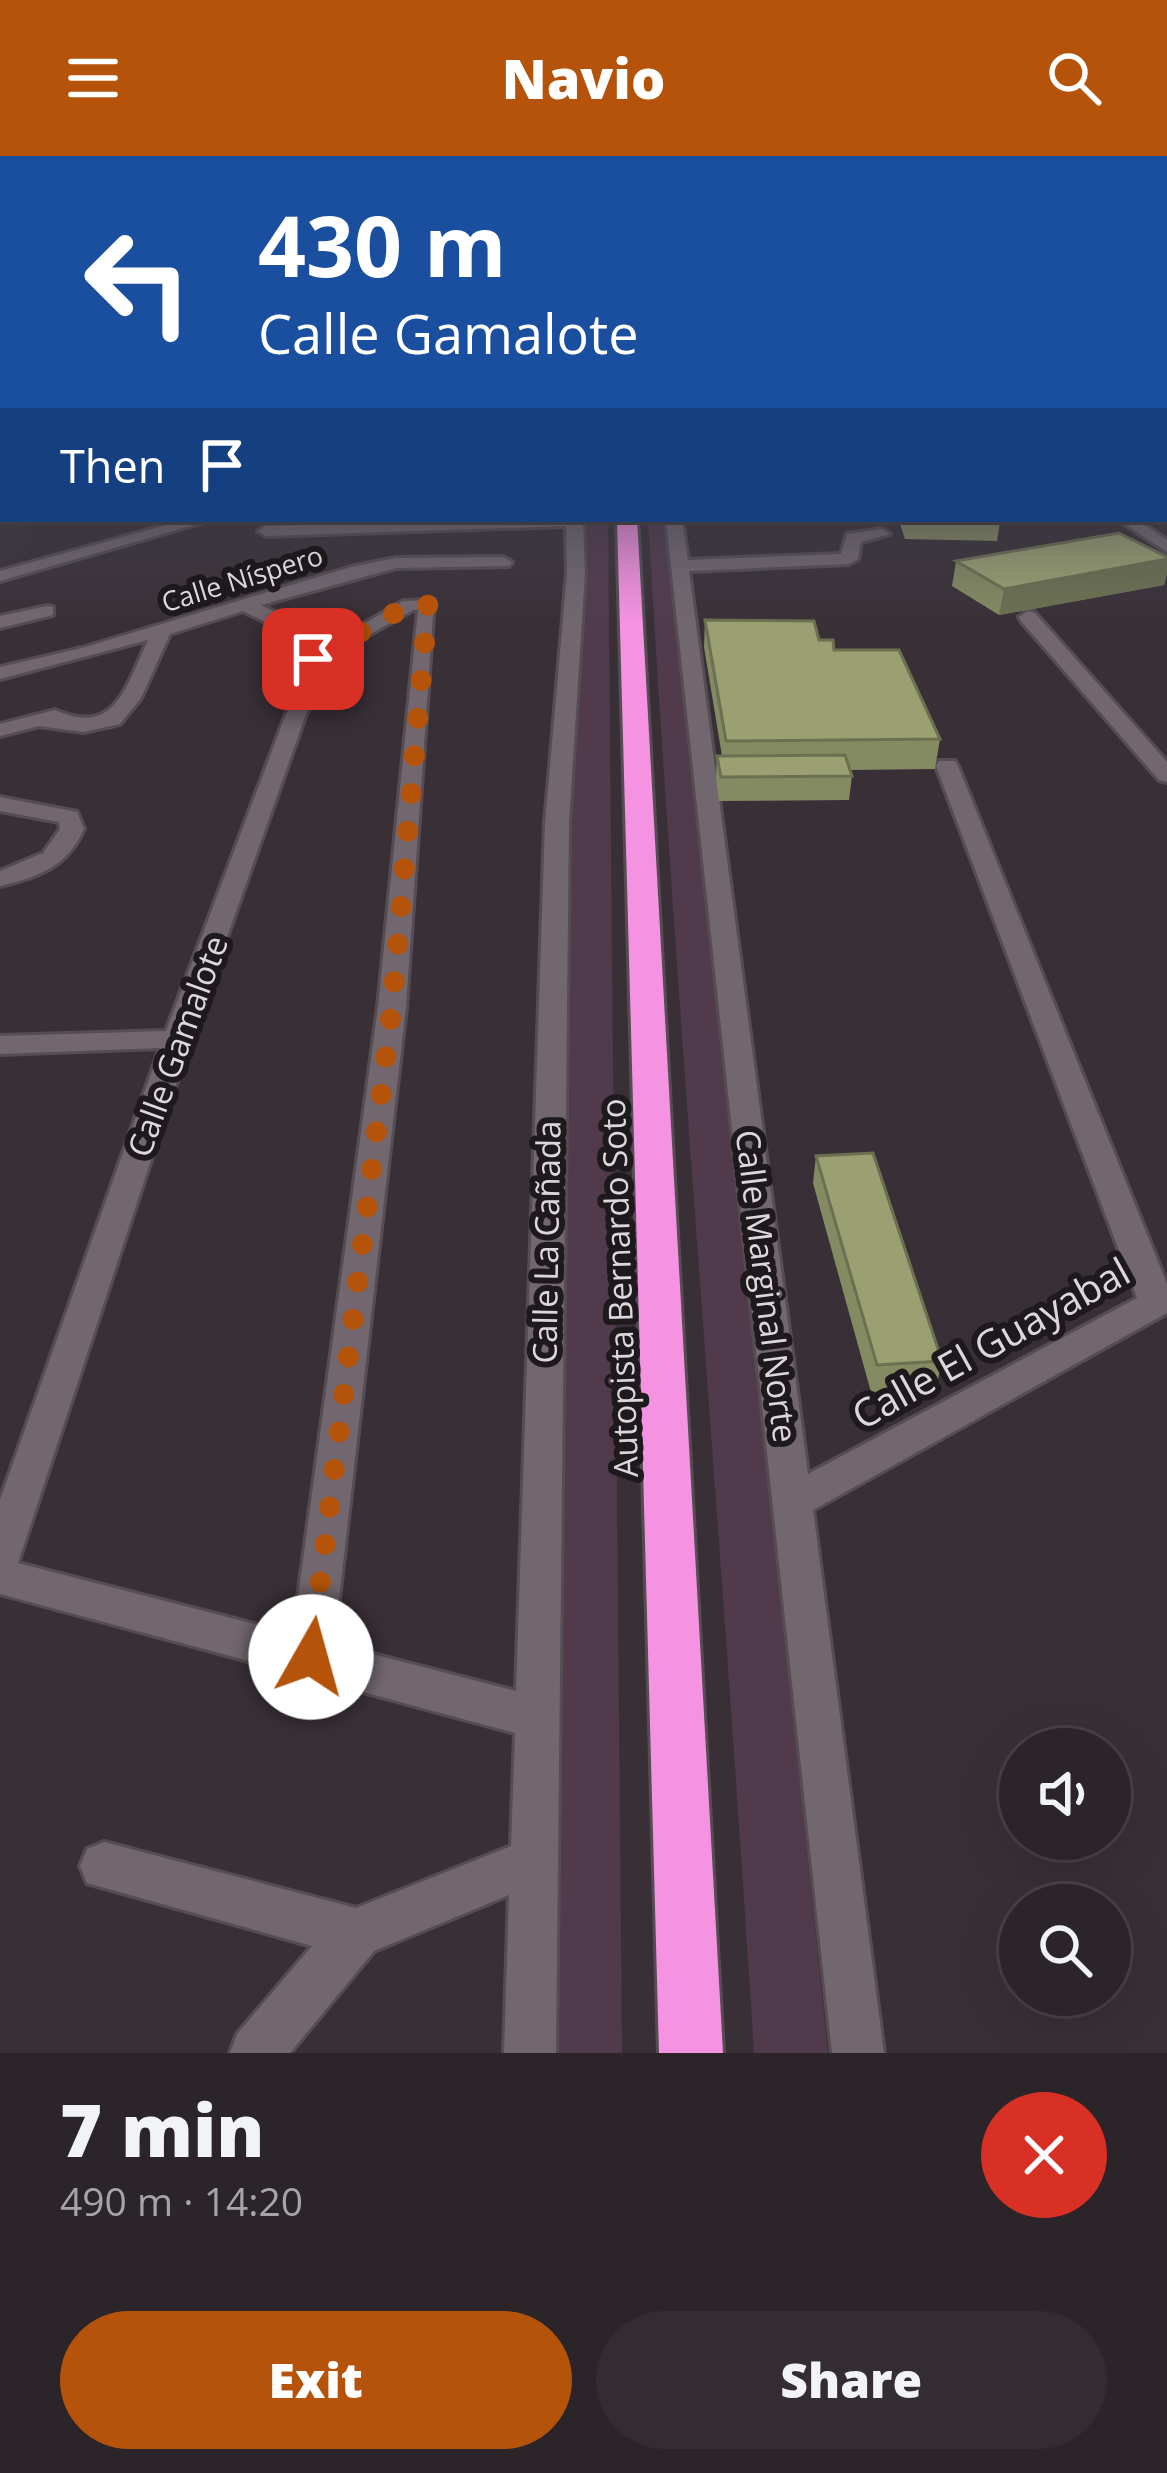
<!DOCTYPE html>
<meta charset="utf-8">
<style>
:root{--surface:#2b2429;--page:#332c31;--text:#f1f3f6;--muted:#a6a4a8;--line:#474146;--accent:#b45309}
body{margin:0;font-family:"Open Sans",sans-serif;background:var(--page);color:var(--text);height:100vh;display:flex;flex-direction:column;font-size:45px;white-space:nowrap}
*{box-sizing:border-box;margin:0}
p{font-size:39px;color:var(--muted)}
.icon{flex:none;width:66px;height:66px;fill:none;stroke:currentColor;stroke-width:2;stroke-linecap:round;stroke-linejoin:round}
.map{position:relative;height:1897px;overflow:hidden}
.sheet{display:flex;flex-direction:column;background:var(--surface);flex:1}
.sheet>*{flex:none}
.top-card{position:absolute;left:0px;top:0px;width:1167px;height:366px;box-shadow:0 12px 48px #0002,0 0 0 3px var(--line);background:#1a4fa0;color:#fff;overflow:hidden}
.controls{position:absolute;left:999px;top:1572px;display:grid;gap:24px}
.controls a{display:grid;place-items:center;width:132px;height:132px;border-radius:50%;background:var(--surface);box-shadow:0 12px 48px #0002,0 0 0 3px var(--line);font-size:60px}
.pin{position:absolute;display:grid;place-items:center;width:102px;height:102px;color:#fff;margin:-51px;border-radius:24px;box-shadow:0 6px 18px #0006}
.me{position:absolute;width:132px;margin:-66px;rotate:7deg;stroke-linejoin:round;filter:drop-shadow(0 0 9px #0008)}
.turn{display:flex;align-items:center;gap:42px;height:252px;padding:0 60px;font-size:54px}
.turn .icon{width:156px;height:156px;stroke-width:2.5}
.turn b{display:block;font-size:84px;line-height:102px}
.then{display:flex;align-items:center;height:114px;padding:0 60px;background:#0003;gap:24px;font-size:45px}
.round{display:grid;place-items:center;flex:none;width:126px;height:126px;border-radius:63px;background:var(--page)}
.overview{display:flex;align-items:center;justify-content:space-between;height:204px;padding:0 60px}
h1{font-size:72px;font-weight:800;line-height:90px}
.cta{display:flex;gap:24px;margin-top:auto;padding:24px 60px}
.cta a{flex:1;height:138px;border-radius:72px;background:var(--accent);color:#fff;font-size:48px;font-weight:800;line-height:138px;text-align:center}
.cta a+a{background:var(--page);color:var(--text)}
header{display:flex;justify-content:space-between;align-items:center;height:156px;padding:0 60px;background:var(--accent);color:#fff;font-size:54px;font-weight:800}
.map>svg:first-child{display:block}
.green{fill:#513a4c}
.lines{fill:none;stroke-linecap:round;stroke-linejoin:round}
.minor-casing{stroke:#554d53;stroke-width:6}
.highway-casing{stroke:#554d53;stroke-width:6}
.minor{fill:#72676f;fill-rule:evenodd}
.highway{fill:#f593e2;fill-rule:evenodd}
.wall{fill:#848a62}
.shaded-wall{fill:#6c7050}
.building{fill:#9aa072;stroke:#6c7050;stroke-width:3}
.route{stroke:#b45309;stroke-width:21;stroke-dasharray:0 37.8}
.labels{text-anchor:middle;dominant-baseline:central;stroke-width:12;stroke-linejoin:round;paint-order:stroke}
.far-street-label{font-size:27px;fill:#ddd7db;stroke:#1e191d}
.street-label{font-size:33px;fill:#ddd7db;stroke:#1e191d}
.near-street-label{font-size:39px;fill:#ddd7db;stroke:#1e191d}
</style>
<header><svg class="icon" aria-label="menu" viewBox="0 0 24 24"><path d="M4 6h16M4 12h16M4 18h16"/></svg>Navio<svg class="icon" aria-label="search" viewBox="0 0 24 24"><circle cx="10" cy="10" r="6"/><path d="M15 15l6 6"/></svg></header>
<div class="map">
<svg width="1167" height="1897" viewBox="0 0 1167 1897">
<rect width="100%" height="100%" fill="#393037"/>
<g class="green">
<polygon points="580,363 608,363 622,1897 543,1897 564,676 581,443"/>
<path d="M648,363h21l159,1534h-74c-32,-512 -76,-1022 -106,-1534z"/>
</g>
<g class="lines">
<defs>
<g id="minor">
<rect x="0" y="201" width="3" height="8"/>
<rect x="0" y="224" width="3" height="8"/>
<polygon points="1164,293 1167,293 1164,302"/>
<polygon points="3,342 3,353 0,354 0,343"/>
<polygon points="188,363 214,363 0,425 0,415"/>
<path d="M487,363l96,2 2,52 -16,250 -13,1230h-52l5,-158 -135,56 -84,102h-60l7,-19 75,-88 -225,-63 -7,-17 7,-17 17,-7 252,66 155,-62 4,-113 -515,-139v-94l160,-452 -160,6v-18l166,-5 120,-317 18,-29 -1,-26 100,-58 31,-1 -28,407 -72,637 182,47 29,-868 22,-250 -1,-47 -300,10 -8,-5 8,-5zM413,454h5l-40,397 -85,627 -275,-71 173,-524 115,-325 18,-29 -1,-24z"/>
<polygon points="666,363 682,363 688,404 841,398 847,378 882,373 890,378 861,386 858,403 849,408 689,415 808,1318 1137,1142 936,610 939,605 955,605 958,610 1167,1128 1167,1157 813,1354 884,1897 832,1897"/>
<polygon points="1117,363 1136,363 1167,384 1167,396"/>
<path d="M503,401l9,5 -3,4 -113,2 -135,37 52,27v8l-7,2 -63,-31 -73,23 -29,64 -21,26 -37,8 -44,-6 -39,10v-12l55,-14c60,27 70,-21 93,-70l-148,39v-12l82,-19 269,-81 45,-9z"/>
<polygon points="47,450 53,451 53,459 0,472 0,460"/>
<polygon points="1028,455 1035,457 1167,606 1167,626 1159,624 1021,465 1019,461"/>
<path d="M0,641l77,15 7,17c-17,38 -46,48 -84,57v-15l43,-18 17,-24 -1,-7 -59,-11z"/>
</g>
<polygon id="highway" points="617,363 637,363 723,1897 659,1897"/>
</defs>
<use href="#minor" class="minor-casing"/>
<use href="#highway" class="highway-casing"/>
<use href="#minor" class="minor"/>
<use href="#highway" class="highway"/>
</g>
<g class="wall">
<polygon points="901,363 999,363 1000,366 997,385 905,383 900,368"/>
<polygon points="1167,401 1167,417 1164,429 999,459 952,430 956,405"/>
<polygon points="705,464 819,484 834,494 940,583 935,613 850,614 852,620 849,644 719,645 716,623 717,600 722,600 704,491"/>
<polygon points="816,1000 942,1205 936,1232 871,1236 813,1027"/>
</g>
<polygon class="shaded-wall" points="1167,403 1167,417 1164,429 999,459 1004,433"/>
<g class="building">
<polygon points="907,363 999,363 1000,366 907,364"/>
<polygon points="1119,377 1167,401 1167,403 1004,433 956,405"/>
<polygon points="705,464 814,465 819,484 833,484 834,494 899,494 940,583 726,585"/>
<polygon points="845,599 852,620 721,621 717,600"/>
<polygon points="873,997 942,1205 877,1209 816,1000"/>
</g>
<linearGradient id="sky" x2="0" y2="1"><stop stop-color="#1f1a1e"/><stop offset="0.43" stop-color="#4e4e5e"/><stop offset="1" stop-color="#4e4e5e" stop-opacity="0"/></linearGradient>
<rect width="1167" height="467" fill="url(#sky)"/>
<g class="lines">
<polyline class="route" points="311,1501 392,851 428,448 409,449 313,503"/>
</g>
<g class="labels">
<g class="far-street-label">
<text transform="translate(242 422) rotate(-17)">Calle Níspero</text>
</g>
<g class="street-label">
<text transform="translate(177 890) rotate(-70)">Calle Gamalote</text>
<text transform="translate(546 1086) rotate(-89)">Calle La Cañada</text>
<text transform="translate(767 1130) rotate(83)">Calle Marginal Norte</text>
<text transform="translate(619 1132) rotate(-92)">Autopista Bernardo Soto</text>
</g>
<g class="near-street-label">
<text transform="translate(990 1186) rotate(-29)">Calle El Guayabal</text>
</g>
</g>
</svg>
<div class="controls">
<a><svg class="icon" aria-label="sound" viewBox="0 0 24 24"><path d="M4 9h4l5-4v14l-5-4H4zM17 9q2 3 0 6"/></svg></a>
<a><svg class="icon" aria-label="search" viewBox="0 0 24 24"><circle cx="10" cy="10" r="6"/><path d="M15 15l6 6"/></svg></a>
</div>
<div class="pin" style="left:313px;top:503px;background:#d93025"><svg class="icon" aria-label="arrive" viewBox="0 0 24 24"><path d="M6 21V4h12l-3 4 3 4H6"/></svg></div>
<svg class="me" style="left:311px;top:1501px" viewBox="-20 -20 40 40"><circle r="19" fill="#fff"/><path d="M0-13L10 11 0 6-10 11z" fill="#b45309"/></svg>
<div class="top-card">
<div class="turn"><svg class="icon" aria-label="left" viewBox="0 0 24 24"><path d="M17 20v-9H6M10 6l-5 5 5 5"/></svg><div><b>430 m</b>Calle Gamalote</div></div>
<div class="then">Then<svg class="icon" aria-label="arrive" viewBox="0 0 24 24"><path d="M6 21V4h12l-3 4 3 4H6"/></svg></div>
</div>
</div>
<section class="sheet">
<div class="overview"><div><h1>7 min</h1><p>490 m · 14:20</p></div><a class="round" style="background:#d93025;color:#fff"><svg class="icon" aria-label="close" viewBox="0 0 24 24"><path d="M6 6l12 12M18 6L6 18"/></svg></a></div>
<div class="cta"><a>Exit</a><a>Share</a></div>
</section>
